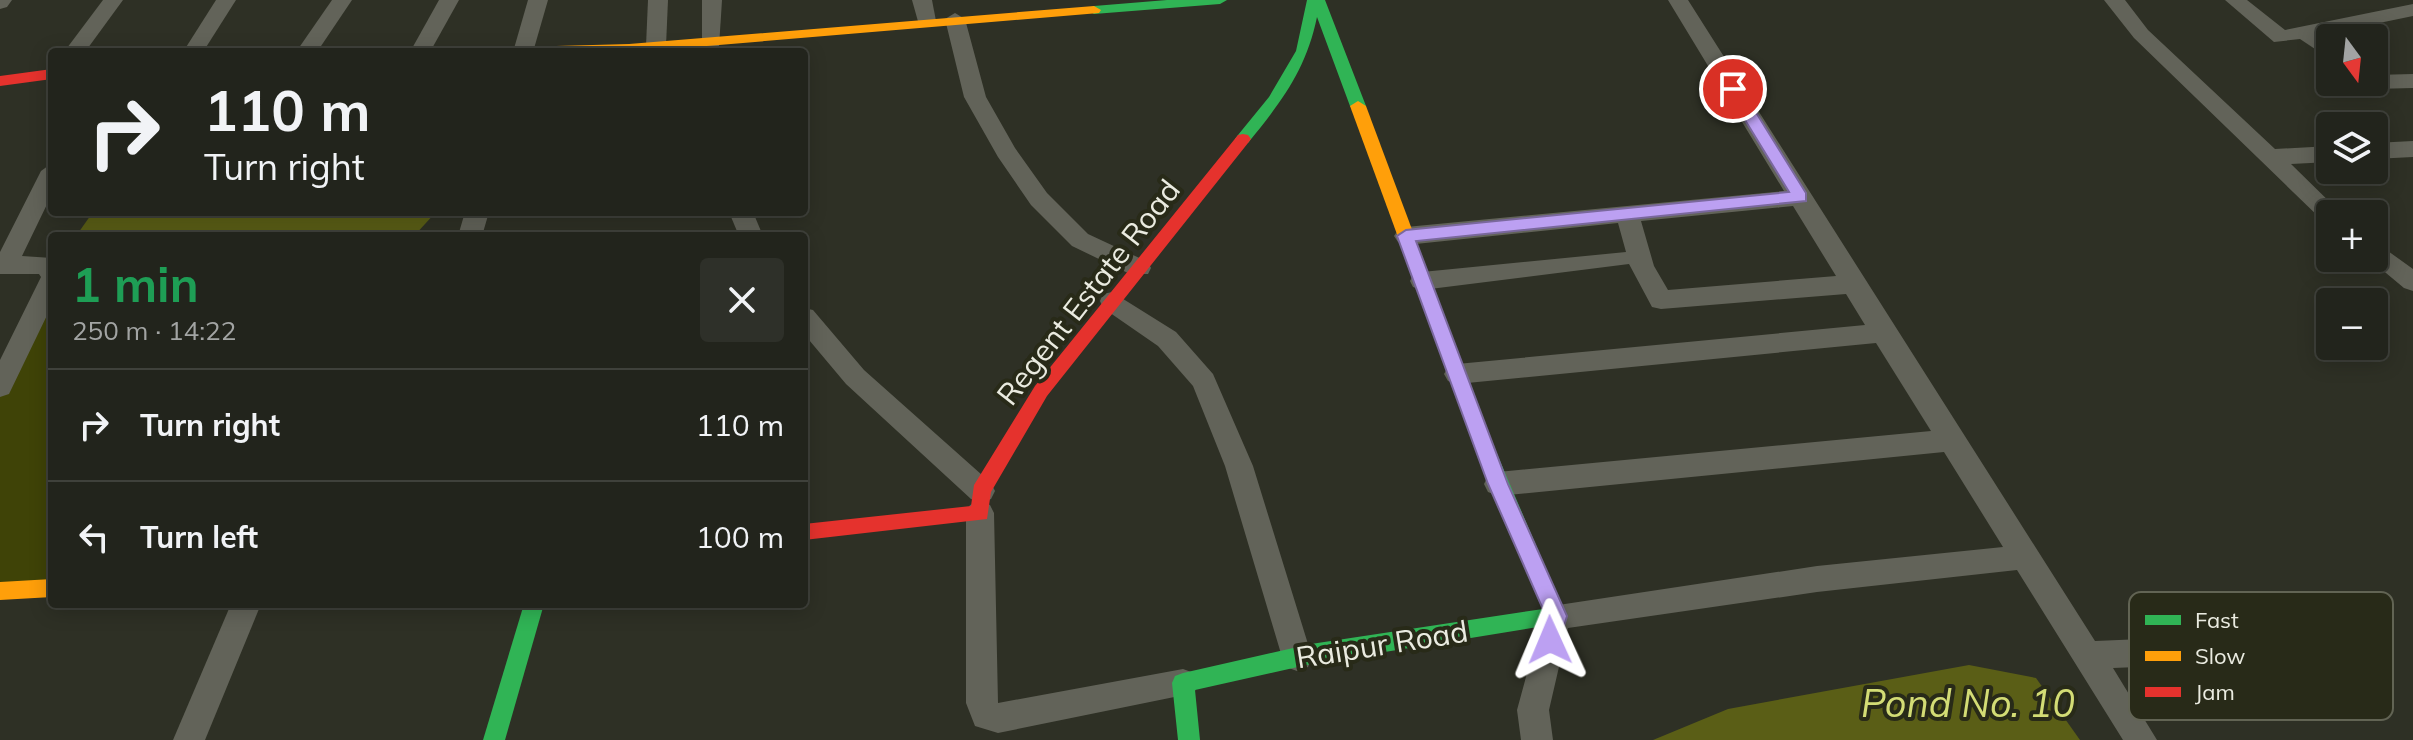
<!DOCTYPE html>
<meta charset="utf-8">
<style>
:root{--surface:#22241c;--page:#2e3029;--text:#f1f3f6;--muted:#a2a4a3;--line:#3f413b}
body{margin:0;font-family:Mulish,sans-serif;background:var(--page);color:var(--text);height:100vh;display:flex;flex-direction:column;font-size:30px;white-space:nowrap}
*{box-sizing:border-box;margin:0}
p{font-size:26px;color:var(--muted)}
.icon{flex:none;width:44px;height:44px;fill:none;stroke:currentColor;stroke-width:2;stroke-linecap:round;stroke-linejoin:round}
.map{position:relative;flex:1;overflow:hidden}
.drawer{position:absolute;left:48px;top:232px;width:760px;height:376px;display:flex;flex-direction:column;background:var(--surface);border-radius:8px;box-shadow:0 4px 20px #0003,0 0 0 2px var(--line)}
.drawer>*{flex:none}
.banner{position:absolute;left:48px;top:48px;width:760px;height:168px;border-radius:8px;box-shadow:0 4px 20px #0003,0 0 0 2px var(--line);background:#22241c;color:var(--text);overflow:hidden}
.needle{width:52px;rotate:165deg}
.controls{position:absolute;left:2316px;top:24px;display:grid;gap:16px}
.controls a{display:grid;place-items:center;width:72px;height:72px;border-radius:8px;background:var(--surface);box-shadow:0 4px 20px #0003,0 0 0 2px var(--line);font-size:40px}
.pin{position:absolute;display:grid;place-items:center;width:68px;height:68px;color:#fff;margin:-34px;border:4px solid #fff;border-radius:50%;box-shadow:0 2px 8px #0007}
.me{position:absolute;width:88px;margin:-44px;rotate:359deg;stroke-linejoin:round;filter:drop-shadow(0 0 6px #0008)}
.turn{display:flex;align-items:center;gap:28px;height:168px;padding:0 24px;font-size:36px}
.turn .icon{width:104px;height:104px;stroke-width:2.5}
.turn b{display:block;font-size:56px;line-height:68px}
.round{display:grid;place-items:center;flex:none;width:84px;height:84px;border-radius:8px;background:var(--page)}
.summary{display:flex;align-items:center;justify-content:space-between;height:136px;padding:0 24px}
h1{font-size:48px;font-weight:700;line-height:60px;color:#1e9e55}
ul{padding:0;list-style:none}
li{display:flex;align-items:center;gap:24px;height:112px;padding:0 24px;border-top:2px solid var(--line)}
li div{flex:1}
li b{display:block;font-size:30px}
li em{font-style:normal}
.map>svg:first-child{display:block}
.green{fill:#3f4307}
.water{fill:#5a5e16}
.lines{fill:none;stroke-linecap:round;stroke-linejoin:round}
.street{fill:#626359;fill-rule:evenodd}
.fast{fill:#30b455;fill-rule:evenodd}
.slow{fill:#ff9f0a;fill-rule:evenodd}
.jam{fill:#e5322d;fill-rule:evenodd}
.route{fill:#bca0f2;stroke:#7a689d;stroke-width:2}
.labels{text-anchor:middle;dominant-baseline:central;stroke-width:8;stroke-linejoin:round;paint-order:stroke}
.street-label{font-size:30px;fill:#eaebe0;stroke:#282a18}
.near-water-label{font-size:38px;font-style:italic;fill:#d3dc75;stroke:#282a18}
.key{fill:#282a18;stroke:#626454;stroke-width:2}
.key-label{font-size:22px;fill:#eaebe0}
</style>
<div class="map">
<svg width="2413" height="740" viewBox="0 0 2413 740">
<rect width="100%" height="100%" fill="#2e3025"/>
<polygon class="green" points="45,310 52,310 52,581 0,584 0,384"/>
<g class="water">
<polygon points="93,212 436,212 414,236 76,236"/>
<polygon points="1969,665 2036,678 2080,740 1653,740 1728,709"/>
</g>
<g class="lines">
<g class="street">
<polygon points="0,0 12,0 7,7 0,9"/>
<polygon points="103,0 123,0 85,52 64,52"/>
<polygon points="216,0 236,0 203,52 183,52"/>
<polygon points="332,0 352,0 317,52 296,52"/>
<polygon points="439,0 459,0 430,52 410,52"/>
<polygon points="528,0 548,0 533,52 513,52"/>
<polygon points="648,0 668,0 666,46 658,52 646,46"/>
<polygon points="702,0 722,0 719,47 712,48 702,42"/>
<polygon points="912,0 932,0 936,21 933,25 919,25"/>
<path d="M1668,0h20l407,641 166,-7 11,4 4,10 -4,10 -11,4 -148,6 44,72h-34l-106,-170 -200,22 -249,36 -19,82 4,30h-32l-4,-30 28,-103 272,-41 186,-19 -59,-95 -446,44 -10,-4 -4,-8 4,-8 10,-4 433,-41 -55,-88 -419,41 -9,-3 -4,-7 4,-7 9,-3 408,-39 -19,-31 -185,15 -9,-2 -23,-43 -207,26 -9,-3 -3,-6 3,-6 9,-3 204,-20 -8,-29 -212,22 -8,-3 -4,-6 4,-6 8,-3 378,-36zM1793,206l43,70 -168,14 -14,-24 -13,-45z"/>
<polygon points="2104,0 2125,0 2148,30 2275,149 2330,146 2330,162 2291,164 2342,214 2330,214 2330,222 2322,220 2134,38"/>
<polygon points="2225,0 2247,0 2285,30 2413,4 2413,16 2321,35 2330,42 2330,59 2300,39 2274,42"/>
<polygon points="955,13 965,19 986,97 1015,148 1047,193 1088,234 1148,262 1151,268 1148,274 1130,274 1072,246 1031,205 998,157 964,97 945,19"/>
<polygon points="2413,74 2413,88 2374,89 2363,82 2374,82 2374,75"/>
<polygon points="2413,141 2413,157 2374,159 2374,143"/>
<polygon points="52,163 52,194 22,256 52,258 52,305 9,394 0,397 0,360 41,277 39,274 0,274 0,252 41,171"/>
<polygon points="465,212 489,212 482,236 458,236"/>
<polygon points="729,212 753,212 763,236 739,236"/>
<polygon points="2374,241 2413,269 2413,291 2404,288 2368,258 2374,258"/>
<polygon points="1112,292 1176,332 1213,374 1253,466 1312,657 1308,667 1297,671 1286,667 1282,657 1225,466 1193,386 1158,346 1103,308 1100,301 1103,294"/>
<polygon points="804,308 813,310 864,370 991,483 995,491 991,499 983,502 990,505 994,513 998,703 1183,669 1194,673 1199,683 1194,693 998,733 975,726 966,703 966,513 970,505 978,502 971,499 846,384 804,334"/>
<polygon points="231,604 261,604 205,740 173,740"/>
</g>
<g class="fast">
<polygon points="1167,0 1227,0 1220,4 1094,14 1087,10 1094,6"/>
<path d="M1307,0h18l41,106 -8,5 -8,-5 -33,-89c-11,53 -35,84 -69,126h-10l-3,-4 3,-4 31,-38 27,-46z"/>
<polygon points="1477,420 1484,423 1486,428 1566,616 1563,623 1311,664 1195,690 1200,740 1178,740 1172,683 1175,676 1183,673 1311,644 1543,609 1468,428 1470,423"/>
<polygon points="524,604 544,604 505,740 483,740"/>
</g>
<g class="slow">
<polygon points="1094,6 1101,10 1099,13 635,52 513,52 520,47 629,44"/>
<polygon points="1358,101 1366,106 1486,428 1484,433 1470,433 1468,428 1350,106"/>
<polygon points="52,579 52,597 0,600 0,582"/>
</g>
<g class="jam">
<polygon points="52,69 52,79 0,86 0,76"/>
<polygon points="1243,134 1248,135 1251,139 1248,143 1047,396 991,492 987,519 804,540 804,524 971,506 974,485 1035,386 1238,135"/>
</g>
</g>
<polygon class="route" points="1733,84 1739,85 1806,193 1806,201 1416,241 1508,484 1567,616 1558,646 1550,649 1543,646 1540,640 1546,616 1488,484 1397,236 1406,230 1789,192 1726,89"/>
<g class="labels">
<g class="street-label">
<text transform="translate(1088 292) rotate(-52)">Regent Estate Road</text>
<text transform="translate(1382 644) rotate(-9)">Raipur Road</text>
</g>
<g class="near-water-label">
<text x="1968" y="703">Pond No. 10</text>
</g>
</g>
<rect x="2129" y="592" width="264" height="128" rx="12" class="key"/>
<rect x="2145" y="615" width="36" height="10" fill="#30b455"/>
<rect x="2145" y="651" width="36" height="10" fill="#ff9f0a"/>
<rect x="2145" y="687" width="36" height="10" fill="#e5322d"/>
<g class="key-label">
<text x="2195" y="628">Fast</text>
<text x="2195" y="664">Slow</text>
<text x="2195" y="700">Jam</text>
</g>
</svg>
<div class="controls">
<a><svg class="needle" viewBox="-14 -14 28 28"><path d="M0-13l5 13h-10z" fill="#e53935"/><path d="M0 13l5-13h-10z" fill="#a2a4a3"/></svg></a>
<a><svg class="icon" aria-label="layers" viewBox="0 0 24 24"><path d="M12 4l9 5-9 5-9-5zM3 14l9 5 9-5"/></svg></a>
<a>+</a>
<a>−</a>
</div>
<div class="pin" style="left:1733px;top:89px;background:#d93025"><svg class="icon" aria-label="arrive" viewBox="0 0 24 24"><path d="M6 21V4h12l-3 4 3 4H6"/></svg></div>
<svg class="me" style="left:1550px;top:640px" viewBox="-20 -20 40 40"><path d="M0-17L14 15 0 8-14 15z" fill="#bca0f2" stroke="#fff" stroke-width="4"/></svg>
<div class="banner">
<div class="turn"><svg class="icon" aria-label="right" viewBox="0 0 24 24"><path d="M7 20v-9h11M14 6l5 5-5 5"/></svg><div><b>110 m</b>Turn right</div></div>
</div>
<section class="drawer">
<div class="summary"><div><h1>1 min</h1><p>250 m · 14:22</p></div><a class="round"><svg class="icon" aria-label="close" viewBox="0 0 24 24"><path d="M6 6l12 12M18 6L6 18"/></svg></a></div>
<ul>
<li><svg class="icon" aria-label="right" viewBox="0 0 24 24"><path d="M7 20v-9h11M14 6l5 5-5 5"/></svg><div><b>Turn right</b></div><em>110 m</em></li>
<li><svg class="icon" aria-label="left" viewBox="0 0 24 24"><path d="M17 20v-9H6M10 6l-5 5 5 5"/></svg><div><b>Turn left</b></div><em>100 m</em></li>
</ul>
</section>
</div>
